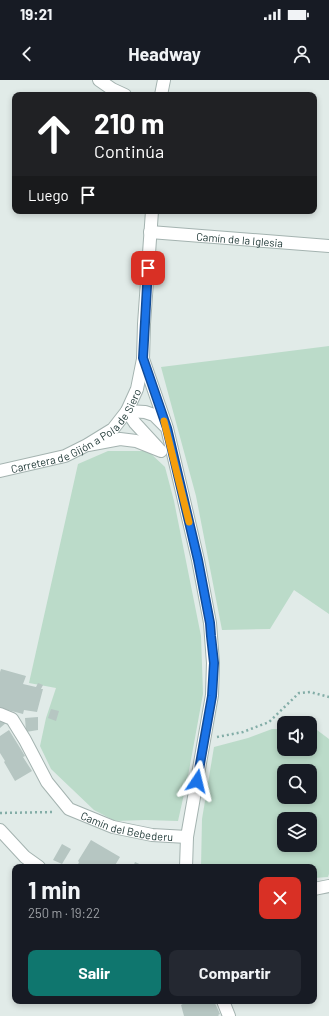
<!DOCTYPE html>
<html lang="es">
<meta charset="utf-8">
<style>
:root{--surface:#171b24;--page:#242831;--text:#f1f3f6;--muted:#9ea1a6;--accent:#0f766e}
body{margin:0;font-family:Barlow,sans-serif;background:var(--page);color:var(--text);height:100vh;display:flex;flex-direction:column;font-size:15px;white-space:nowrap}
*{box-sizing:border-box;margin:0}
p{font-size:13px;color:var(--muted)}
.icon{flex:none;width:22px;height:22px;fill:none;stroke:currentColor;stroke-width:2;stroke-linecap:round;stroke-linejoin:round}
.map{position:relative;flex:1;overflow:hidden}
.drawer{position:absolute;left:12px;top:784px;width:305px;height:140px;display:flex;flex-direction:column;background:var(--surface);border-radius:8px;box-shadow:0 2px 6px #0003}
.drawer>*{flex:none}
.banner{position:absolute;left:12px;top:12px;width:305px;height:122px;border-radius:8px;box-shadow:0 2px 6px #0003;background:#202124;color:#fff;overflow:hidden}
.controls{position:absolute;left:277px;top:636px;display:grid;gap:8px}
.controls a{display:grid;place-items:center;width:40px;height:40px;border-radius:8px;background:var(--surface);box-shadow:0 2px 6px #0003;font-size:20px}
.pin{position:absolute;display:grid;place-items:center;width:34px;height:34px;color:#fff;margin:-17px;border-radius:8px;box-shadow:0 2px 6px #0006}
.me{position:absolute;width:44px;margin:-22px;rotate:10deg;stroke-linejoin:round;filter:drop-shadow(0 0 3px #0008)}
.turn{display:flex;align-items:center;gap:14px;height:84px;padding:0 16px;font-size:18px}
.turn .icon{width:52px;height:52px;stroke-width:2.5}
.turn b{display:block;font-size:28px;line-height:34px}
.then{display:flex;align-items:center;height:38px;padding:0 16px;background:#0003;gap:8px;font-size:15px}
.round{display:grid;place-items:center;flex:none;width:42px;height:42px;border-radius:8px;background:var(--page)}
.summary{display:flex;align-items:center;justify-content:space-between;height:68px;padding:0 16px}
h1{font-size:24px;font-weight:700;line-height:30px}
.cta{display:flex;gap:8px;margin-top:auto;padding:8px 16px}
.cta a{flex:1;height:46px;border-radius:8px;background:var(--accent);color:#fff;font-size:16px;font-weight:700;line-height:46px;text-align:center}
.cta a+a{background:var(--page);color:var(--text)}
.status{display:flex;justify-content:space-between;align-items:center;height:28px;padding:0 20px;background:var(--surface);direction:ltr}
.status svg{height:11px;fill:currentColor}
header{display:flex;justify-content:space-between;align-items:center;height:52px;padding:0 16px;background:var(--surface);font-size:18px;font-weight:700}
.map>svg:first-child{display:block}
.green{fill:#bbdbc9;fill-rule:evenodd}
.building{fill:#b6c6c2}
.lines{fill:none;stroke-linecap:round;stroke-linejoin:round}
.minor-casing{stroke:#a4b3b0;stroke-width:14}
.tertiary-casing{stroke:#a4b3b0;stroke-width:14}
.path{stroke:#83ada7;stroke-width:2.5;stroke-dasharray:2 3;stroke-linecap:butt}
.minor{stroke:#fff;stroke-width:12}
.tertiary{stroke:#fff;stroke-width:12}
.route-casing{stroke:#114b97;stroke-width:10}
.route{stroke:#1a73e8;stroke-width:7}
.slow{stroke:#f59e0b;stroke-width:7}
.labels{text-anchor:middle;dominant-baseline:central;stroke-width:3;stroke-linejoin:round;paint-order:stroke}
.street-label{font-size:11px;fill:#223b39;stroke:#f1f8f6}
</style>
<div class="status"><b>19:21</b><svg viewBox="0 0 49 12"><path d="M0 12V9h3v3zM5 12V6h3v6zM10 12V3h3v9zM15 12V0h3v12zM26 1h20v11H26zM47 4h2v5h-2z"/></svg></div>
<header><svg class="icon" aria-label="back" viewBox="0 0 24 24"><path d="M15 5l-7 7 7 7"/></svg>Headway<svg class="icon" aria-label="person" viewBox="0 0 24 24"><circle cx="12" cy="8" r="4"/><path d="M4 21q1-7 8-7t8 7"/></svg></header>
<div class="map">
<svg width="329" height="936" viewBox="0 0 329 936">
<rect width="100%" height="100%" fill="#e1ebe8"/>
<g class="green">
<polygon points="329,266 329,534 294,510 270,549 222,550 196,416 161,287"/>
<polygon points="108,371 148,371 165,387 174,421 201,556 203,614 188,696 178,741 145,740 115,741 94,730 51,689 40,666 46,638 56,608 29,603 78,384"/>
<path d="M272,649h12v20h26v-19h7l12,9v135l-1,3 -14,1v-11h-113l1,-48 12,-72 34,-9zM284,691h26v26h-26zM284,739h26v26h-26z"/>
</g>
<g class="building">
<polygon points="1,589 26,596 23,604 36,607 38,603 43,605 41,609 43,609 37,632 24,630 23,634 0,628 0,592"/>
<polygon points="51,629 59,631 56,641 48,638"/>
<polygon points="0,636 7,642 0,648"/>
<polygon points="38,637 38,650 26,652 25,638"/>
<polygon points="9,650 25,676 23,677 32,691 15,701 4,682 5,681 0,673 0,656"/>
<polygon points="91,760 120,777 114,787 77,787 79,782 78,781"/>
<polygon points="62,764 71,769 62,784 53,780"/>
<polygon points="135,782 146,787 133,787"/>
<polygon points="188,921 214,921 220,934 218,935 219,936 184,936 181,925"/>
</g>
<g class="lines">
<defs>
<g id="minor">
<polyline points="99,0 112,9 125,15"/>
<path id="s1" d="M150,152l179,14"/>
<polyline points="143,279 166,345"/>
<polyline points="127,331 145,332 154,335 167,348 198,480 210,543 213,583 212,615 187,757 186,787"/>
<polyline points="127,331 135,343 158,368"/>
<polyline points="88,365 120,359 136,361 161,371"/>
<path id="s2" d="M0,634l12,5 13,21 22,42 22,27 44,18 39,8 35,2"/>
<polyline points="0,750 25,777 39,787"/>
<polyline points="314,809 329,806"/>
<polyline points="223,921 229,936"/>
</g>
<g id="tertiary">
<polyline points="161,15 164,0"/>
<path id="s3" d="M0,391l65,-15 22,-11 26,-16 14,-18 10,-22 6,-30 1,-35 8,-113"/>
</g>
</defs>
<use href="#minor" class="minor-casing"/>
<use href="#tertiary" class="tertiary-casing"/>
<g class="path">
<polyline points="217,657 243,652 269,642 299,613 310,612 329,617"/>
<polyline points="0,733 55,732"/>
</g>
<use href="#minor" class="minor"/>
<use href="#tertiary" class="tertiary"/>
</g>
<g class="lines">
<defs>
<polyline id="route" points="148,188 143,278 167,348 198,480 210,543 211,556 214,583 212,616 197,701"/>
</defs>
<use href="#route" class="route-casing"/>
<use href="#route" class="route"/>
<polyline class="slow" points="164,341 189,442"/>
</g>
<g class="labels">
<g class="street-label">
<text stroke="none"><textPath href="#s1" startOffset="90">Camín de la Iglesia</textPath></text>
<text stroke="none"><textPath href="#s3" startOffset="90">Carretera de Gijón a Pola de Siero</textPath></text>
<text stroke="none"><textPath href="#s2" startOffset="181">Camín del Bebederu</textPath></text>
</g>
</g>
</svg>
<div class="controls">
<a><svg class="icon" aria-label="sound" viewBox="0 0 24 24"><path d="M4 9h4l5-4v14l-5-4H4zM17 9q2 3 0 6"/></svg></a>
<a><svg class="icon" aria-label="search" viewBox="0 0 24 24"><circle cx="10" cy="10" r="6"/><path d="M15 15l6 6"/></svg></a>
<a><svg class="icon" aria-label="layers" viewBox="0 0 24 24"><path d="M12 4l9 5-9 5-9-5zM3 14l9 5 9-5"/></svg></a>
</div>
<div class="pin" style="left:148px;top:188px;background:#d93025"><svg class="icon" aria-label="arrive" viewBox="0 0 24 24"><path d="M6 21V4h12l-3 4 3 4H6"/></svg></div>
<svg class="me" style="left:197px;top:701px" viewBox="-20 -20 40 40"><path d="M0-17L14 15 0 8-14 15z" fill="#1a73e8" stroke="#fff" stroke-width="4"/></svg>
<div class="banner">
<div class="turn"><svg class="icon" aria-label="ahead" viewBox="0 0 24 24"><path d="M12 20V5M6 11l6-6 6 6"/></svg><div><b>210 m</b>Continúa</div></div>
<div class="then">Luego<svg class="icon" aria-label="arrive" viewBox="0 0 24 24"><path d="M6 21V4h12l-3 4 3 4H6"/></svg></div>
</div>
<section class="drawer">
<div class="summary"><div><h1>1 min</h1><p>250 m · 19:22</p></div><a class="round" style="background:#d93025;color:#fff"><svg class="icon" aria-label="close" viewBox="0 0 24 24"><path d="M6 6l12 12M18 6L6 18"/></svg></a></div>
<div class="cta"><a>Salir</a><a>Compartir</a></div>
</section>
</div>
